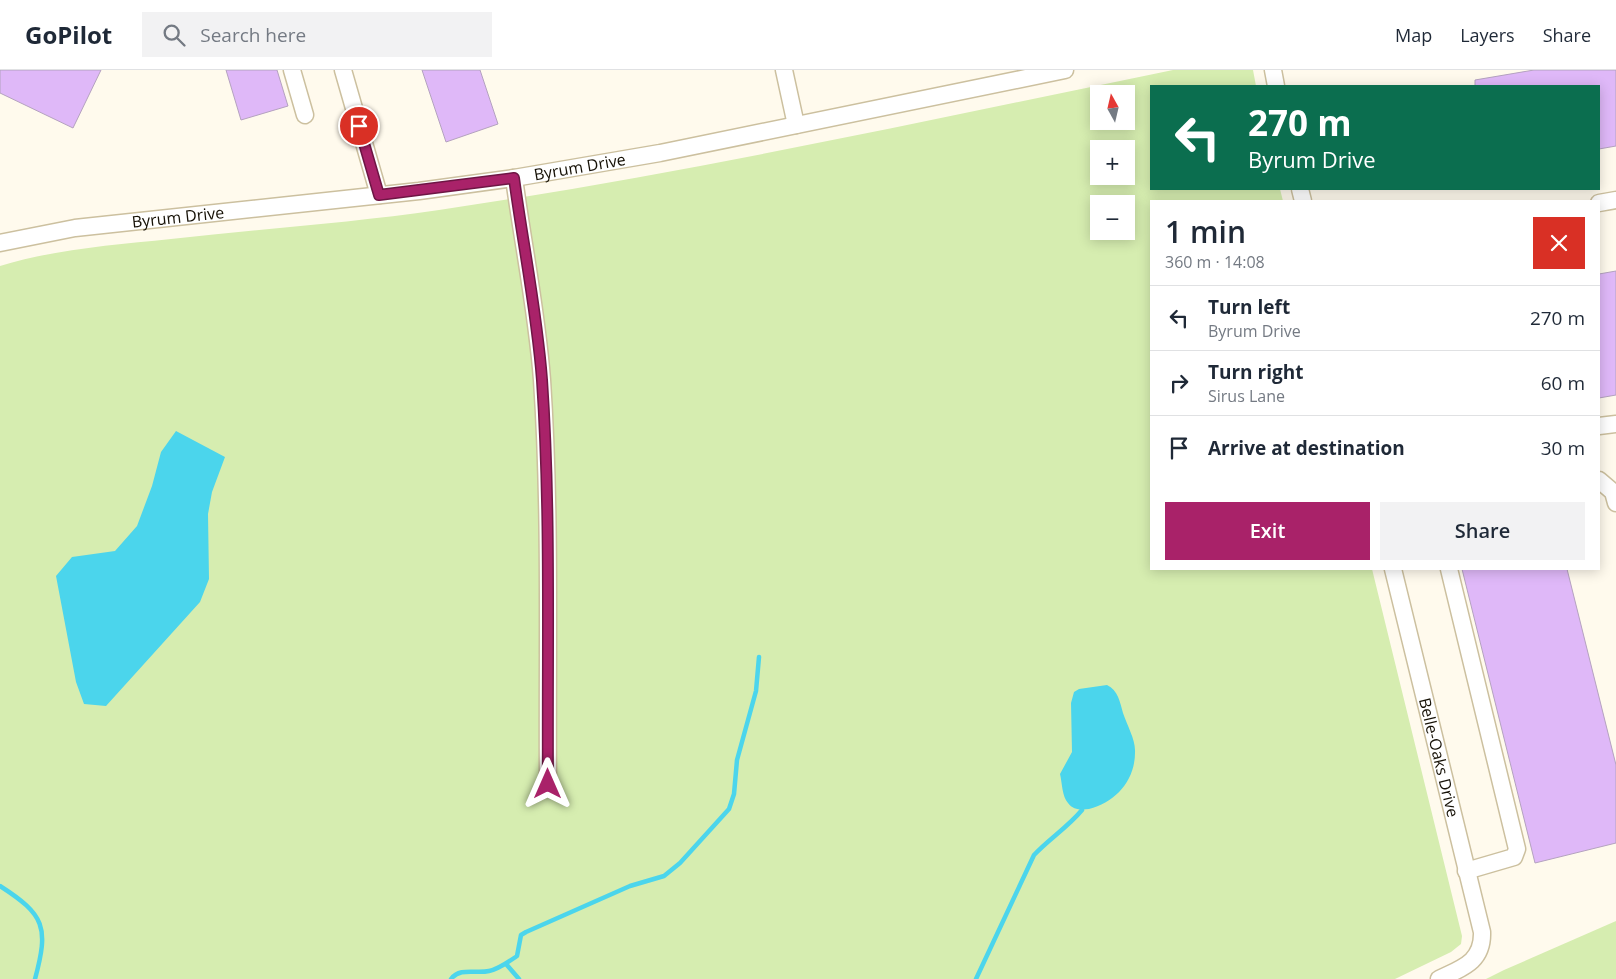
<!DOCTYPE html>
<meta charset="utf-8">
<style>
:root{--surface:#fff;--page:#f2f2f3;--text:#1f2937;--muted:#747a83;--line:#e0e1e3;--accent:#a92269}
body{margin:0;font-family:"Open Sans",sans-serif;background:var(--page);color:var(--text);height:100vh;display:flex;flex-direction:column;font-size:19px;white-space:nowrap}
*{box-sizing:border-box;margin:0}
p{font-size:16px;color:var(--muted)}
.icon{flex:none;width:28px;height:28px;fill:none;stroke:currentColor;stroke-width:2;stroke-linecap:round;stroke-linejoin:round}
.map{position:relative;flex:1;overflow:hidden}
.drawer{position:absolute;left:1150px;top:130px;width:450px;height:370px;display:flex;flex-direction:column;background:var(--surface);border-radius:0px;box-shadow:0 2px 12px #0003}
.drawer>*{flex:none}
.guide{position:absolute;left:1150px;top:15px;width:450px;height:105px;border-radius:0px;box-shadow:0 2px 12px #0003;background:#0b6e4f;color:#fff;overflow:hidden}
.needle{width:32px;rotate:352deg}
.buttons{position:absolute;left:1090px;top:15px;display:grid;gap:10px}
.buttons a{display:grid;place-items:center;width:45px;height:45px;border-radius:0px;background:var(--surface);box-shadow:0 2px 12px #0003;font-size:25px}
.pin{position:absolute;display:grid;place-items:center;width:42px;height:42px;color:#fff;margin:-21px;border:2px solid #fff;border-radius:50%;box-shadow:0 1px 5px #0007}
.me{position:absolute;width:55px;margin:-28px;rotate:0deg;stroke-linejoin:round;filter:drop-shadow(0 0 4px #0008)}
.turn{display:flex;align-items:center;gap:18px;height:105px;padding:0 15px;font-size:22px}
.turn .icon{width:65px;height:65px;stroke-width:2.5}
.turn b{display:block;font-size:35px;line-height:42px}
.round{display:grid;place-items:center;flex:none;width:52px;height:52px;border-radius:0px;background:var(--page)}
.overview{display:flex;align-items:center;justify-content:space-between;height:85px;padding:0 15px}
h1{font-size:30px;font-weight:600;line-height:38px}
.action{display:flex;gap:10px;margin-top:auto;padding:10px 15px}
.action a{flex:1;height:58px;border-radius:0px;background:var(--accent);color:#fff;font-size:20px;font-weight:600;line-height:58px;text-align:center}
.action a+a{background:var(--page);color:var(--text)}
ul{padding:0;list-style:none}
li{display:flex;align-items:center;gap:15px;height:65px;padding:0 15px;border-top:1px solid var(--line)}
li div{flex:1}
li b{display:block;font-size:19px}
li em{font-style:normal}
header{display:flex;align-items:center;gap:30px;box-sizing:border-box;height:70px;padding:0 25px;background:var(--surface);border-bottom:1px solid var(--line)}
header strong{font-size:24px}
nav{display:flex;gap:28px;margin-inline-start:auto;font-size:18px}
.search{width:350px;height:45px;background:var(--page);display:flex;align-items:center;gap:12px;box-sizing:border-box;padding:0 18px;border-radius:0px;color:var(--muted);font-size:19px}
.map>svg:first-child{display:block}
.green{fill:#d6edb0;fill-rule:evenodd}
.water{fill:#4bd5ec}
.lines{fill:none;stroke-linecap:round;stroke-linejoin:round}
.stream{stroke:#4bd5ec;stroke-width:4.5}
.building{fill:#dfb8f8;stroke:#b4a2bf}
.minor-casing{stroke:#ccc09f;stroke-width:19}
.minor{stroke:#fff;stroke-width:16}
.route-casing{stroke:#6e1644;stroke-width:12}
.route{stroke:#a92269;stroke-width:9}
.labels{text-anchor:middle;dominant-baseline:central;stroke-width:4;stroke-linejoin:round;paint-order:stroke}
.street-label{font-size:16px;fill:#151005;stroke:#fff}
</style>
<header>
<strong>GoPilot</strong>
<div class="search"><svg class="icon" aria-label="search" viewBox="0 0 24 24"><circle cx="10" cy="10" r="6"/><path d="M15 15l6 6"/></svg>Search here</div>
<nav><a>Map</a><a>Layers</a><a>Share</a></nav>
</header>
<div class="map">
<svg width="1616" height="909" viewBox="0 0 1616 909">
<rect width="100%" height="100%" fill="#fffaed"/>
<g class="green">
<path d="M1173,0h80l3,16h-105v103h129l3,12h-132v368h221l90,367 -1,8 -10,8 -56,27h-1395v-713c55,-17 114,-21 171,-27 89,-10 179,-16 268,-29 246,-36 490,-90 734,-140zM1099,24h27v27h-27zM1099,79h27v27h-27zM1099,134h27v27h-27z"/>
<polygon points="1616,851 1616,909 1486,909 1504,900"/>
</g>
<g class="water">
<polygon points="176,361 225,387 212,422 208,444 209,509 200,532 106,636 84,634 76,612 56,506 72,487 115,481 137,456 152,416 161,382"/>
<path d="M1107,615c11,5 13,17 16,28 4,12 12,26 12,37 1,30 -19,52 -46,59 -8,1 -16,1 -21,-6 -6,-6 -6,-21 -8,-29l12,-22 -1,-49 3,-11 5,-3z"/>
</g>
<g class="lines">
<g class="stream">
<path d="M0,816c45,29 49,41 35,93"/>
<polyline points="506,894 519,909"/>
<path d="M451,909c9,-12 25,-5 38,-8 10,-2 19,-9 28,-15l4,-21 5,-3 104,-46 34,-10 16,-13 49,-54 5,-15 3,-34 19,-69 3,-34"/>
<path d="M976,909l58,-124c15,-16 34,-28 48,-45"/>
</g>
</g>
<g class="building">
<polygon points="0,0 101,0 73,58 0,23"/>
<polygon points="226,0 277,0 288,36 241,50"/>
<polygon points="422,0 480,0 498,54 446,72"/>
<polygon points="1534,0 1616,0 1616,76 1599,79 1599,16 1475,16 1475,10"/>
<polygon points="1616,201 1616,325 1599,328 1599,204"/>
<polygon points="1462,499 1567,499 1616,695 1616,773 1535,793"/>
</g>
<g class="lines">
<defs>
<g id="minor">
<polyline points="292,0 305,45"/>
<polyline points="343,0 379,125"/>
<polyline points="784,0 796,55"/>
<polyline points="1273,0 1276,16"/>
<path d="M514,108c9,67 23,134 28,202 9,134 5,269 6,404"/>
<polyline points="1300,119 1303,131"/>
<polyline points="1599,133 1616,130"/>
<path id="s1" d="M0,173l75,-15 344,-37 95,-13 146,-25 405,-83"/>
<polyline points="1599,356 1616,354"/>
<polyline points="1599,410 1613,422 1616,433"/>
<path id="s2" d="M1393,499l89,363c1,30 -20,36 -43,47"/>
<polyline points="1449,499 1517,779 1514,787 1466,801"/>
</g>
</defs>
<use href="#minor" class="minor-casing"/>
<use href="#minor" class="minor"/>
</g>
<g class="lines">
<defs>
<path id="route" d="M359,56l20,69 135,-17c9,67 23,134 28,202 9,134 5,269 6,404"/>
</defs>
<use href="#route" class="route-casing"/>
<use href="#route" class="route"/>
</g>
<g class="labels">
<g class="street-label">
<text stroke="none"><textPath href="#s1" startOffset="585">Byrum Drive</textPath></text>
<text stroke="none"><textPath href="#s1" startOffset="180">Byrum Drive</textPath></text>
<text stroke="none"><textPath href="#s2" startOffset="194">Belle-Oaks Drive</textPath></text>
</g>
</g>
</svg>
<div class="buttons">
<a><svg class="needle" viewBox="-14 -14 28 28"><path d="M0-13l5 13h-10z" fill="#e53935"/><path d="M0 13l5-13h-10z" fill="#747a83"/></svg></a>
<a>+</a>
<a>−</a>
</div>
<div class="pin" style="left:359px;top:56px;background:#d93025"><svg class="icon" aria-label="arrive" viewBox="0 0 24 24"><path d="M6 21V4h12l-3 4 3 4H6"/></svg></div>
<svg class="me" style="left:548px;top:714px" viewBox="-20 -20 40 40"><path d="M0-17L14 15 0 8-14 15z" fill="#a92269" stroke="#fff" stroke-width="4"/></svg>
<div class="guide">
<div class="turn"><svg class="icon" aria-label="left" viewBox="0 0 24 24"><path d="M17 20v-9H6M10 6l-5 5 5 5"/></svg><div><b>270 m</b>Byrum Drive</div></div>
</div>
<section class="drawer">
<div class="overview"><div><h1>1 min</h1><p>360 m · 14:08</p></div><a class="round" style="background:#d93025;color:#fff"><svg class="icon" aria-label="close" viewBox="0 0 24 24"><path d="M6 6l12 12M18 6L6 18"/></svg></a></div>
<ul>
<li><svg class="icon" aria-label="left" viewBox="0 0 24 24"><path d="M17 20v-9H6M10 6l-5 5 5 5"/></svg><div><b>Turn left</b><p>Byrum Drive</p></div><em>270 m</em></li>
<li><svg class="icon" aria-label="right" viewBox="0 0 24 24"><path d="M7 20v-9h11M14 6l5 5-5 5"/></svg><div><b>Turn right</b><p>Sirus Lane</p></div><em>60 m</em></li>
<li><svg class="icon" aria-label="arrive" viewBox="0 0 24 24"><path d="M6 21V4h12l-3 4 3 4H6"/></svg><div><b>Arrive at destination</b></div><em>30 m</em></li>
</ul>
<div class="action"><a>Exit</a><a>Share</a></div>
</section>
</div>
